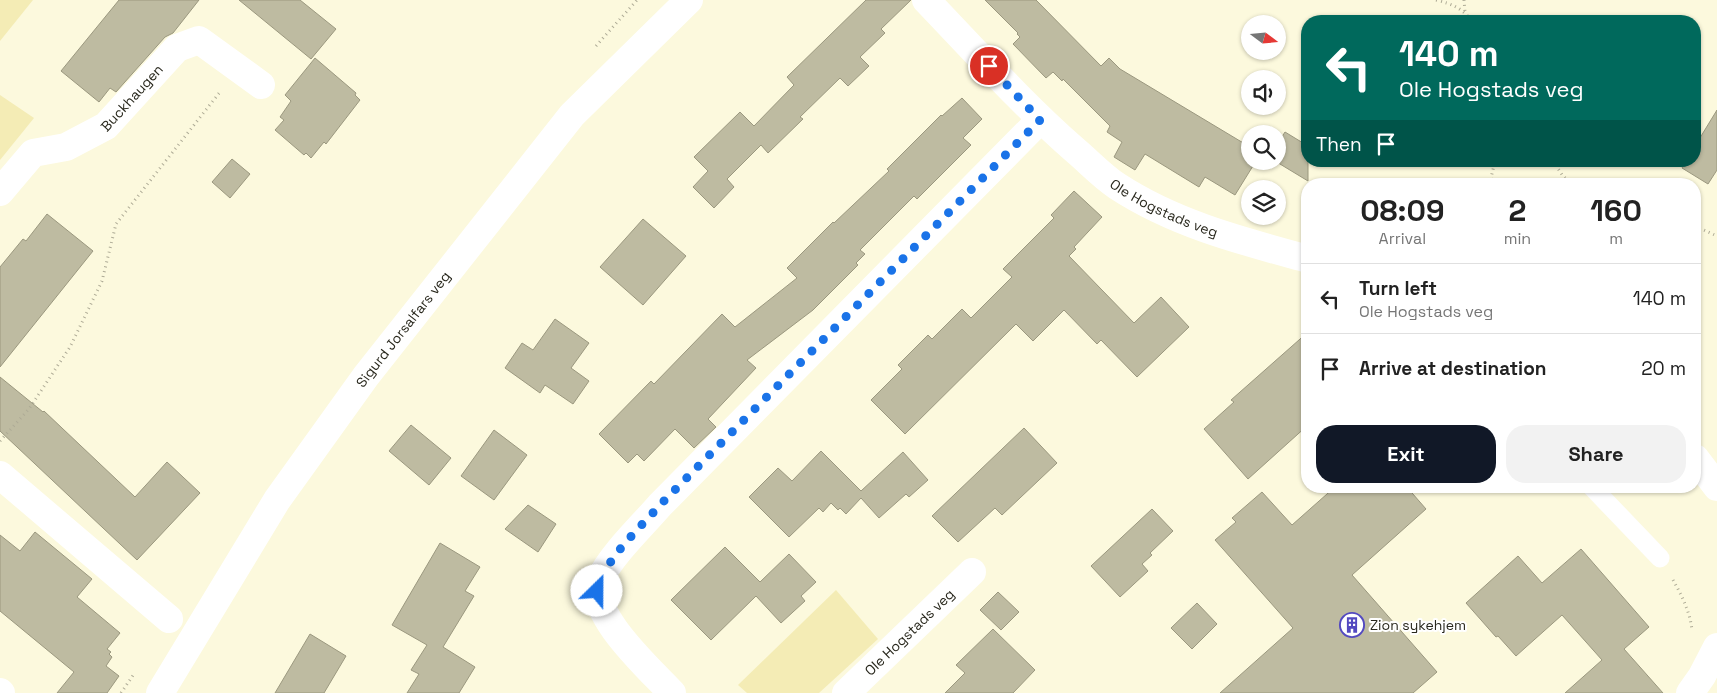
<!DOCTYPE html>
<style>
:root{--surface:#fff;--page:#f2f2f2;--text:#222;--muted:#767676;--line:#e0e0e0;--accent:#111827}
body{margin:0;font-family:"Space Grotesk",sans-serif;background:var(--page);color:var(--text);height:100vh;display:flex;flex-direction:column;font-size:19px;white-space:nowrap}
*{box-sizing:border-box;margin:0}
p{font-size:16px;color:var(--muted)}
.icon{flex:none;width:28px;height:28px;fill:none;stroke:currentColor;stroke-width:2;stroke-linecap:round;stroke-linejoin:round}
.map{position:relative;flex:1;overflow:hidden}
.sheet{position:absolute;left:1301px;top:178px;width:400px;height:315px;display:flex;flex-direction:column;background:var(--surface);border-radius:20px;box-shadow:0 1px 4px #0004}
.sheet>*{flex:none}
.guide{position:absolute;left:1301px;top:15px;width:400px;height:152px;border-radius:20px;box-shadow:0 1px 4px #0004;background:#00695c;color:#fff;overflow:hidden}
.needle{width:32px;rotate:106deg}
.controls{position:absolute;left:1241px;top:15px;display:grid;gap:10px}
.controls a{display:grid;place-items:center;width:45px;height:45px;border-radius:50%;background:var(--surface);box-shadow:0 1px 4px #0004;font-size:25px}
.pin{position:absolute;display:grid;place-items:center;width:42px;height:42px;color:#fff;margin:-21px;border:2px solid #fff;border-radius:50%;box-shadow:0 1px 5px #0007}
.me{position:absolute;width:55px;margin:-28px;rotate:23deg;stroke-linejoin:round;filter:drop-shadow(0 0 4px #0008)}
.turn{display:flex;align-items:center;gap:18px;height:105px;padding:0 15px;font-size:22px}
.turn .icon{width:65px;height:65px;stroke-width:2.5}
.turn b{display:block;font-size:35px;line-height:42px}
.then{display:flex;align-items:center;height:48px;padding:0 15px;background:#0003;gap:10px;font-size:19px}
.eta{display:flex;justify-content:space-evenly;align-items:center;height:85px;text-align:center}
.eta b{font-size:30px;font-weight:600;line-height:35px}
.cta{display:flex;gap:10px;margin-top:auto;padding:10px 15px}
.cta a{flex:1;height:58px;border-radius:20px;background:var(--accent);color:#fff;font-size:20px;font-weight:600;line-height:58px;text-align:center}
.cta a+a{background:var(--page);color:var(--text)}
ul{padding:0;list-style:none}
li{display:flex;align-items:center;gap:15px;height:70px;padding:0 15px;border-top:1px solid var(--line)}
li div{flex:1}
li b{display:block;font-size:19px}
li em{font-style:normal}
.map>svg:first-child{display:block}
.green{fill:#f4ecb5}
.building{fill:#bebba1;stroke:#9b987f}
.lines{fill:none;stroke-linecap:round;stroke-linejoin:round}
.path{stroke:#aeab96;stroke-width:3;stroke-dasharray:1 4;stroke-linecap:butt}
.service{stroke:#fff;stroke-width:19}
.pedestrian{stroke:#fff;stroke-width:28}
.minor{stroke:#fff;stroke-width:28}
.tertiary{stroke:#fff;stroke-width:28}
.route{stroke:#1a73e8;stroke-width:9;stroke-dasharray:0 16.2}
.labels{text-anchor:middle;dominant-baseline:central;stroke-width:4;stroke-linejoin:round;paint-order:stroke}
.street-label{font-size:14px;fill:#28271c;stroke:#fff}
.poi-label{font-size:14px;fill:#28271c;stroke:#fff;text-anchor:start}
</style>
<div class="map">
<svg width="1717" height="693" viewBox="0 0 1717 693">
<rect width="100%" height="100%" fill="#fcf9dd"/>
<g class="green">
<polygon points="0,0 33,0 0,41"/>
<polygon points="0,95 34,118 0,160"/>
<polygon points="836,590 878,639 819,693 747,693 738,685"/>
</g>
<g class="building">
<polygon points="119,0 199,0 173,33 165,37 116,92 110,88 99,102 61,71"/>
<polygon points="239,0 300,0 336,29 311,59"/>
<polygon points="866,0 911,0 881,29 885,33 860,57 869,66 848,86 840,78 800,117 803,119 768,153 761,145 727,179 734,187 714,208 693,187 708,171 694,157 740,112 754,126 794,85 787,77"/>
<polygon points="985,0 1036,0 1101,66 1109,58 1120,69 1250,147 1250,161 1256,161 1235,195 1205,177 1199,187 1145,154 1135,170 1114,157 1122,142 1107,132 1110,126 1063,79 1062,81 1053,72 1046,78 1013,44 1020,37 1017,34 1018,33"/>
<polygon points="315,58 356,93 355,95 360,100 326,144 324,142 311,158 306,153 304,155 275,130 284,120 280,117 291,101 285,95"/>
<polygon points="962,98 982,119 963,138 971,145 917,199 914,196 860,250 865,254 856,263 858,265 813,310 747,360 756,368 708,419 716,427 694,448 675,429 644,461 637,454 628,463 599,434 651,381 654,384 722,314 735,327 797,278 787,268 833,222 834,223 889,171 887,169 941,115 942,116"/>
<polygon points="1717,110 1717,170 1708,184 1682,168 1686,161 1695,161 1695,146"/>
<polygon points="1285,132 1308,146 1308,181 1275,161 1278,161 1278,143"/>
<polygon points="232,159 250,174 230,198 212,182"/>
<polygon points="1074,191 1102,217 1074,247 1076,249 1069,256 1134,323 1161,297 1189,327 1137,377 1101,340 1097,344 1064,310 1033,341 1016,324 905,434 871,400 902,369 898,365 928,335 932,339 962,309 971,318 1012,277 1003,269 1054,218 1051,215"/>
<polygon points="47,214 93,251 0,367 0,267 23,239 26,241"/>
<polygon points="643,219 686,256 643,305 600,267"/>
<polygon points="555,319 589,343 571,368 589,381 573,404 545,385 540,393 505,368 522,343 533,350"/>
<polygon points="1308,332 1308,425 1248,479 1204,429 1234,402 1231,400"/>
<polygon points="0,377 43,412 44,411 135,497 167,462 200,493 137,560 0,431"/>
<polygon points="411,425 451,458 429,485 389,451"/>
<polygon points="1024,428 1057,463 1002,515 995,508 958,542 932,516"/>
<polygon points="494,430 527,455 494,500 461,476"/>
<polygon points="821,451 861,491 903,452 928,480 909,497 906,494 879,518 861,498 846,514 840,508 838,510 831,503 823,512 819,508 789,537 749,497 778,468 792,481"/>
<polygon points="1336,486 1406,486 1426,509 1352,575 1437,672 1413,693 1220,693 1293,628 1215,540 1236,522 1232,518 1262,492 1292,525"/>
<polygon points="528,505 556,524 538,552 505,529"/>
<polygon points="1152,509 1173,531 1150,553 1152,555 1142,564 1148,571 1120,597 1091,566"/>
<polygon points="35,532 92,579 77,597 120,633 107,649 111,652 109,654 112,657 106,666 119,676 107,693 57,693 74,672 0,611 0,535 20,551"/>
<polygon points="440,543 480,567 465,591 474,596 443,647 475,667 459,693 407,693 419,674 411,670 427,645 392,625"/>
<polygon points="725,547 760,582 789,554 816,582 801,596 805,601 781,623 756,596 711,640 671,600"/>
<polygon points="1581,549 1649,627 1624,649 1663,693 1565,693 1602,660 1562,615 1516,656 1498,636 1496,637 1466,603 1518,556 1542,583"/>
<polygon points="998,592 1019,612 1001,630 980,610"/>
<polygon points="1197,603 1217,624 1192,649 1171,628"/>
<polygon points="993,629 1035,670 1013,693 945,693 965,673 956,665"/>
<polygon points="310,634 346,656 324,693 275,693"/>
</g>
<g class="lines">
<g class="path">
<path d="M1436,0c16,4 26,8 36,21"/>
<polyline points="1464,0 1465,12"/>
<polyline points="596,46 637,0"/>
<polyline points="1553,161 1563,176 1572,184"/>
<polyline points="1493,184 1491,178 1495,161"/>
<polyline points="1695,226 1717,236"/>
<polyline points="0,441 29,409 70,347 102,281 116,224 220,92"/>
<path d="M1673,580c9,16 17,32 19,50"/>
<polyline points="121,693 134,674"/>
</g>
<polyline class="service" points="1591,486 1660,558"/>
<polyline class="pedestrian" points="0,475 169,619"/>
<g class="minor">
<path id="s1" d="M926,0c49,51 97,105 150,151 13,11 26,25 41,35 58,38 125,55 191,73"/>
<path id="s2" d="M0,192l33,-39 33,-6 40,-21 71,-78 22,-8 62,45"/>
<polyline points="1695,458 1717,487"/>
<path d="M672,693c-21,-23 -87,-81 -72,-114 12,-25 42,-53 60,-74l380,-385"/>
<path id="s3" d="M846,693l126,-121"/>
<polyline points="1690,693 1702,676 1717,647"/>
</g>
<g class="tertiary">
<polyline points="0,692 1,693"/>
<path id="s4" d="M160,693l117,-193 89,-124 206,-261 117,-115"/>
</g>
</g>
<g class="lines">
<path class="route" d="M597,591c7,-31 42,-62 63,-86l380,-385 -51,-54"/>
</g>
<defs>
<symbol id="building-ring" viewBox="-11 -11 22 22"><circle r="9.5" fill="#fff" stroke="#5349c0" stroke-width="1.5"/><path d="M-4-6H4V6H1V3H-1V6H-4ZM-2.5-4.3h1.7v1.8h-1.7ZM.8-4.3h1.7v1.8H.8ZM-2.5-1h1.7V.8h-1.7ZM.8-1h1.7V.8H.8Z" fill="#5349c0"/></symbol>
</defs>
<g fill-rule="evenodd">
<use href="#building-ring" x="1338" y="611" width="28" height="28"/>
</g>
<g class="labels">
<g class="street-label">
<text stroke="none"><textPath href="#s2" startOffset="168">Buckhaugen</textPath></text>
<text stroke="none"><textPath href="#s1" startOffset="319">Ole Hogstads veg</textPath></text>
<text stroke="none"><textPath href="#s4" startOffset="438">Sigurd Jorsalfars veg</textPath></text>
<text stroke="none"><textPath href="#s3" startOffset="88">Ole Hogstads veg</textPath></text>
</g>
<g class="poi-label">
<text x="1370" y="625">Zion sykehjem</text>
</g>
</g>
</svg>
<div class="controls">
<a><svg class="needle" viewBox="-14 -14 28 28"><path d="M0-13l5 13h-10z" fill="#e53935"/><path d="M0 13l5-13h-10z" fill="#767676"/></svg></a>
<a><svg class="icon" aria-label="sound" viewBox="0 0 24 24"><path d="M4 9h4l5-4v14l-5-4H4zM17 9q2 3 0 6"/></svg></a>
<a><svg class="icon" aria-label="search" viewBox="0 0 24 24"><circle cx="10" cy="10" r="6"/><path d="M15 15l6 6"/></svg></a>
<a><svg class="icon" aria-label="layers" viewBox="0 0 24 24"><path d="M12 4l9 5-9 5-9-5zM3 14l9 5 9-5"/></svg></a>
</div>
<div class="pin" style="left:989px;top:66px;background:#d93025"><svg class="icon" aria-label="arrive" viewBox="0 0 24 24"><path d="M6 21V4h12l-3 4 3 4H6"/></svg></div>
<svg class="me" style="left:597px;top:591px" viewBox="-20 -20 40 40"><circle r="19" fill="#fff"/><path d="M0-13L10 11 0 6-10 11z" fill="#1a73e8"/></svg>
<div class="guide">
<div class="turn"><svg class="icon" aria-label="left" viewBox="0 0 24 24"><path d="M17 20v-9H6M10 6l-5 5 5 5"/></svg><div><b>140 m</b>Ole Hogstads veg</div></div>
<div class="then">Then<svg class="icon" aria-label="arrive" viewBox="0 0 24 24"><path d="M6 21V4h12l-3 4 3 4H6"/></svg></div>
</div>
<section class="sheet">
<div class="eta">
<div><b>08:09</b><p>Arrival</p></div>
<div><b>2</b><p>min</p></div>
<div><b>160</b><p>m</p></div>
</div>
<ul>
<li><svg class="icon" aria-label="left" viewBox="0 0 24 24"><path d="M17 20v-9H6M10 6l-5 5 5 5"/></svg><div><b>Turn left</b><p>Ole Hogstads veg</p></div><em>140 m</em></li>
<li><svg class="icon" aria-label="arrive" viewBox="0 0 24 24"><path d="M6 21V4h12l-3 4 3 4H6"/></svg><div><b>Arrive at destination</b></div><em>20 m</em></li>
</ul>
<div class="cta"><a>Exit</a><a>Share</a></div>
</section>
</div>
